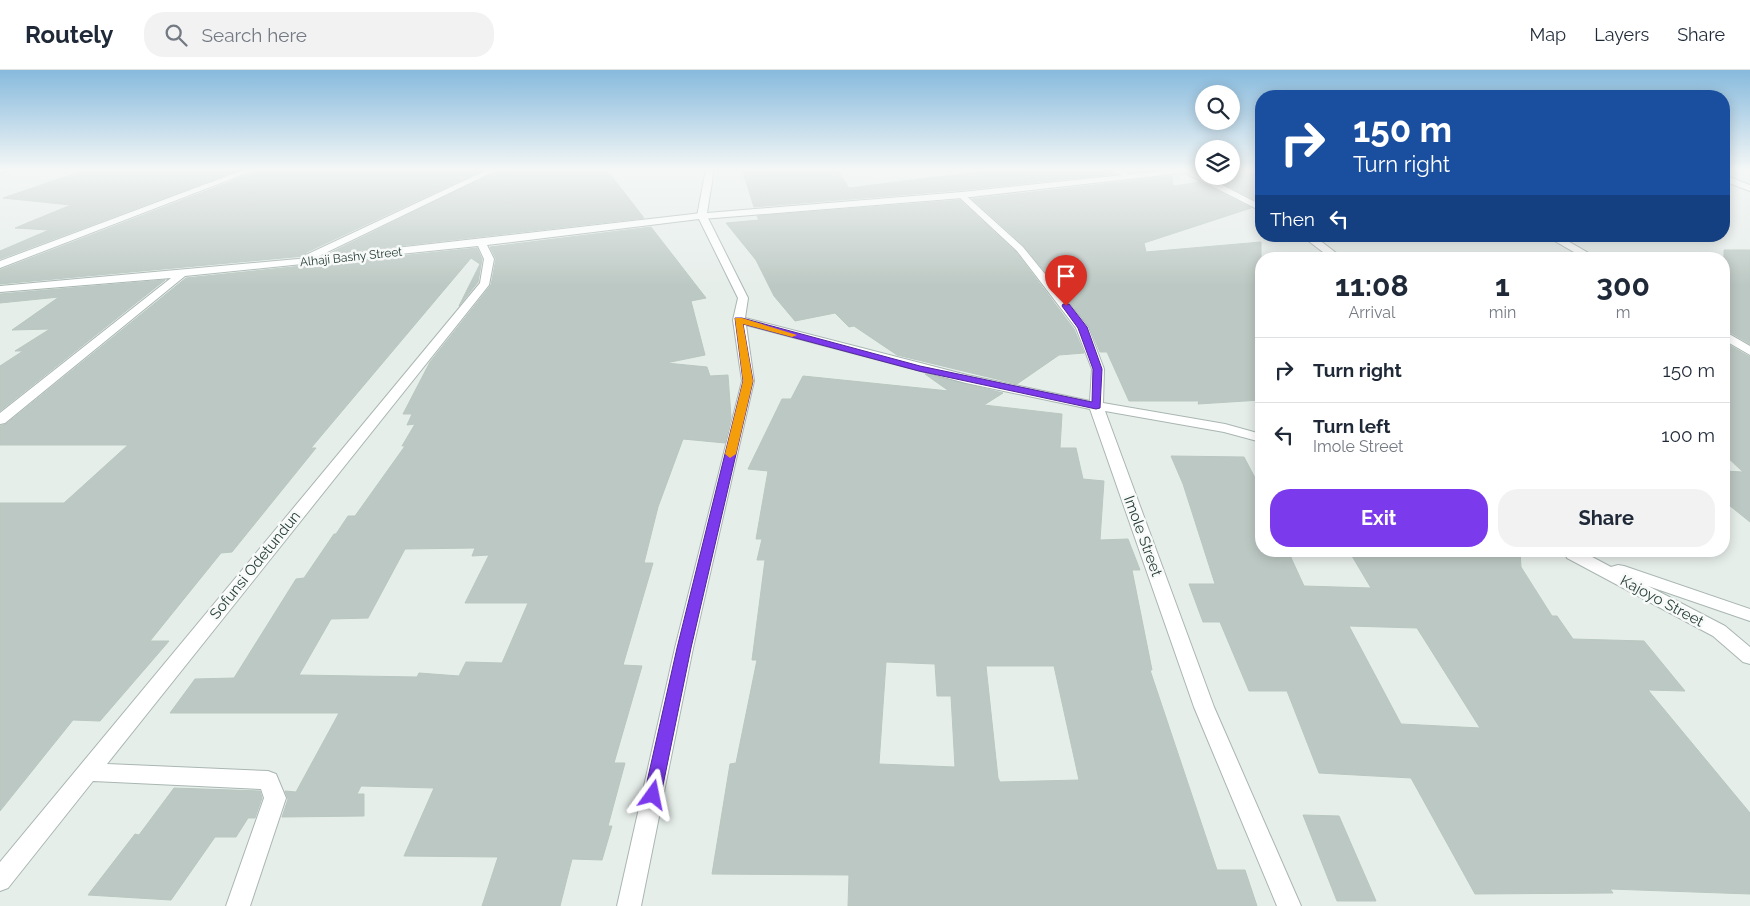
<!DOCTYPE html>
<style>
:root{--surface:#fff;--page:#f2f2f3;--text:#1f2937;--muted:#747a83;--line:#e0e1e3;--accent:#7c3aed}
body{margin:0;font-family:Raleway,sans-serif;background:var(--page);color:var(--text);height:100vh;display:flex;flex-direction:column;font-size:19px;white-space:nowrap}
*{box-sizing:border-box;margin:0}
p{font-size:16px;color:var(--muted)}
.icon{flex:none;width:28px;height:28px;fill:none;stroke:currentColor;stroke-width:2;stroke-linecap:round;stroke-linejoin:round}
.map{position:relative;flex:1;overflow:hidden}
.details{position:absolute;left:1255px;top:182px;width:475px;height:305px;display:flex;flex-direction:column;background:var(--surface);border-radius:20px;box-shadow:0 2px 12px #0003}
.details>*{flex:none}
.banner{position:absolute;left:1255px;top:20px;width:475px;height:152px;border-radius:20px;box-shadow:0 2px 12px #0003;background:#1a4fa0;color:#fff;overflow:hidden}
.buttons{position:absolute;left:1195px;top:15px;display:grid;gap:10px}
.buttons a{display:grid;place-items:center;width:45px;height:45px;border-radius:50%;background:var(--surface);box-shadow:0 2px 12px #0003;font-size:25px}
.pin{position:absolute;display:grid;place-items:center;width:42px;height:42px;color:#fff;margin:-51px -21px;border-radius:50% 50% 50% 0;rotate:-45deg;box-shadow:0 0 5px #0007}
.pin .icon{rotate:45deg}
.me{position:absolute;width:55px;margin:-28px;rotate:12deg;stroke-linejoin:round;filter:drop-shadow(0 0 4px #0008)}
.turn{display:flex;align-items:center;gap:18px;height:105px;padding:0 15px;font-size:22px}
.turn .icon{width:65px;height:65px;stroke-width:2.5}
.turn b{display:block;font-size:35px;line-height:42px}
.then{display:flex;align-items:center;height:48px;padding:0 15px;background:#0003;gap:10px;font-size:19px}
.eta{display:flex;justify-content:space-evenly;align-items:center;height:85px;text-align:center}
.eta b{font-size:30px;font-weight:700;line-height:35px}
.primary-button{display:flex;gap:10px;margin-top:auto;padding:10px 15px}
.primary-button a{flex:1;height:58px;border-radius:20px;background:var(--accent);color:#fff;font-size:20px;font-weight:700;line-height:58px;text-align:center}
.primary-button a+a{background:var(--page);color:var(--text)}
ul{padding:0;list-style:none}
li{display:flex;align-items:center;gap:15px;height:65px;padding:0 15px;border-top:1px solid var(--line)}
li div{flex:1}
li b{display:block;font-size:19px}
li em{font-style:normal}
header{display:flex;align-items:center;gap:30px;box-sizing:border-box;height:70px;padding:0 25px;background:var(--surface);border-bottom:1px solid var(--line)}
header strong{font-size:24px}
nav{display:flex;gap:28px;margin-inline-start:auto;font-size:18px}
.search{width:350px;height:45px;background:var(--page);display:flex;align-items:center;gap:12px;box-sizing:border-box;padding:0 18px;border-radius:20px;color:var(--muted);font-size:19px}
.map>svg:first-child{display:block}
.building{fill:#bcc8c3;stroke:#b9c7c1;fill-rule:evenodd}
.lines{fill:none;stroke-linecap:round;stroke-linejoin:round}
.minor-casing{stroke:#a9b6b1;stroke-width:2}
.tertiary-casing{stroke:#a9b6b1;stroke-width:2}
.minor{fill:#fff;fill-rule:evenodd}
.tertiary{fill:#fff;fill-rule:evenodd}
.route{fill:#7c3aed;stroke:#51269a}
.slow{fill:#f59e0b}
.labels{text-anchor:middle;dominant-baseline:central;stroke-width:5;stroke-linejoin:round;paint-order:stroke}
.far-street-label{font-size:12px;fill:#273e38;stroke:#f7faf9}
.street-label{font-size:15px;fill:#273e38;stroke:#f7faf9}
</style>
<header>
<strong>Routely</strong>
<div class="search"><svg class="icon" aria-label="search" viewBox="0 0 24 24"><circle cx="10" cy="10" r="6"/><path d="M15 15l6 6"/></svg>Search here</div>
<nav><a>Map</a><a>Layers</a><a>Share</a></nav>
</header>
<div class="map">
<svg width="1750" height="836" viewBox="0 0 1750 836">
<rect width="100%" height="100%" fill="#e6eeea"/>
<g class="building">
<polygon points="88,99 242,99 0,189 0,181 49,160 15,158 71,135 3,128"/>
<polygon points="259,99 485,99 307,182 305,186 0,214 0,200 258,101"/>
<polygon points="501,99 606,99 644,148 328,184"/>
<polygon points="742,99 837,99 849,118 1001,99 1105,99 1115,104 962,120 754,137"/>
<polygon points="1261,102 1261,133 1216,110"/>
<polygon points="1172,106 1173,116 1200,112 1251,138 1144,173 1146,182 1261,172 1261,330 1198,334 1199,331 1129,331 1107,282 1100,282 1089,256 1024,176 972,129"/>
<polygon points="960,130 1016,182 1074,259 1084,283 1059,285 1017,314 897,285 854,256 849,257 835,243 795,251 774,226 756,190 726,153 759,150 757,146"/>
<path d="M651,157l55,71 -15,3 14,54 -39,8 41,4 3,9 18,-1 3,42 -6,26 -42,-4 -25,68 -14,56h9l-30,102 19,1 -28,97h11l-17,63h4l-10,34 -30,-1 -12,47h-78l16,-49 -94,-1 30,-68 -73,-2 -4,8h7v22l-82,1 6,-18 -3,-8 11,1 43,-79h-169l25,-34 39,-1 62,-99 8,-1 30,-44h2l12,-18h7l50,-70h-3l13,-22 -8,1 5,-11h-9l27,-52 61,-77 5,-26 -6,-12zM475,478l-3,8 17,-1 -24,48h63l-26,60 -36,-1 -7,14 -40,-3 -2,4 -118,-2 32,-56 37,-1 37,-69z"/>
<polygon points="477,178 482,189 478,212 459,236 480,194 471,188 311,378 316,378 232,482 221,483 150,571 169,571 100,651 73,650 0,741 0,433 64,433 128,375 0,375 0,356 6,354 186,208"/>
<polygon points="1724,180 1750,180 1750,274 1724,259"/>
<polygon points="165,210 0,341 0,296 23,281 15,281 50,259 12,260 59,227 0,233 0,224"/>
<polygon points="1724,272 1750,287 1750,452 1724,431 1724,401 1743,402 1724,384"/>
<path d="M925,304l78,19 -19,12 78,9 -2,34h16l7,31 21,2 -4,59 28,-1 12,31h-8l20,100h-2l67,200h28l12,36h-409l1,-31 -137,-1 18,-110 6,-1 21,-103h-5l13,-100h-8l5,-21h-6l12,-68 -20,-2 34,-70h9l12,-23 146,15zM886,592l49,2 2,32h14l4,71 -76,-3zM986,596h68l25,114 -79,2 -2,-4z"/>
<path d="M1171,386l73,1 17,32v62h27l16,35 67,2 -22,-37h171l1,16 31,49h5l16,23 71,2 41,50 -37,-1 102,123v81l-140,-5 3,4 -138,1 -64,-116 -92,-5 -32,-82h-38l-29,-69h-17l-14,-38h26l-32,-100zM1349,556l68,2 63,100 -79,-4z"/>
<polygon points="174,718 260,721 262,728 255,748 248,748 236,767 215,767 171,830 88,825 135,764 139,765"/>
<polygon points="1303,745 1339,746 1376,831 1337,831"/>
</g>
<g class="lines">
<defs>
<g id="minor">
<polygon points="246,99 257,99 0,198 0,191"/>
<polygon points="489,99 499,99 317,187 702,143 707,146 748,228 745,248 967,305 1090,331 1092,299 1076,258 1017,181 959,127 959,123 962,122 1023,177 1088,257 1104,299 1103,333 1225,354 1261,364 1261,372 1224,362 1105,341 1214,637 1301,836 1277,836 1194,637 1090,339 966,313 746,255 754,311 693,578 641,836 617,836 675,578 742,311 733,250 738,228 699,149 487,175 494,189 489,215 107,694 268,701 276,704 286,728 250,836 226,836 264,728 261,719 93,711 8,818 0,821 0,792 480,213 484,189 478,176 185,206 5,353 0,354 0,343 171,208 0,222 0,216 309,188 307,186 308,184"/>
<polygon points="1107,99 1118,99 1131,105 1127,107"/>
<polygon points="1184,99 1191,99 1261,135 1261,141 1184,102"/>
<polygon points="1724,105 1750,115 1750,121 1724,111"/>
<polygon points="1302,166 1314,166 1344,189 1332,189"/>
<polygon points="1546,166 1559,166 1599,189 1586,189"/>
<polygon points="1724,261 1750,276 1750,285 1724,270"/>
<polygon points="1564,481 1581,481 1611,497 1618,495 1624,496 1750,539 1750,551 1648,516 1725,556 1750,577 1750,594 1743,592 1713,566 1567,488"/>
</g>
<g id="tertiary">
<polygon points="0,99 12,99 0,103"/>
<polygon points="706,99 714,99 707,143 962,122 1180,99 1203,99 1199,101 962,128 702,149 697,146"/>
</g>
</defs>
<use href="#minor" class="minor-casing"/>
<use href="#tertiary" class="tertiary-casing"/>
<use href="#minor" class="minor"/>
<use href="#tertiary" class="tertiary"/>
</g>
<linearGradient id="sky" x2="0" y2="1"><stop stop-color="#87badd"/><stop offset="0.46" stop-color="#f4f7f6"/><stop offset="1" stop-color="#f4f7f6" stop-opacity="0"/></linearGradient>
<rect width="1750" height="216" fill="url(#sky)"/>
<polygon class="route" points="1063,234 1069,234 1087,257 1102,299 1100,338 1096,339 919,301 743,254 753,311 691,578 661,725 658,730 653,732 647,730 644,725 677,578 743,311 735,248 742,248 920,296 1092,332 1093,299 1078,258 1062,236"/>
<polygon class="slow" points="735,248 742,248 797,265 792,267 743,254 753,311 736,384 730,388 725,384 743,311"/>
<g class="labels">
<g class="far-street-label">
<text transform="translate(351 187) rotate(-6)">Alhaji Bashy Street</text>
</g>
<g class="street-label">
<text transform="translate(1143 466) rotate(70)">Imole Street</text>
<text transform="translate(255 495) rotate(-51)">Sofunsi Odetundun</text>
<text transform="translate(1662 531) rotate(28)">Kajoyo Street</text>
</g>
</g>
</svg>
<div class="buttons">
<a><svg class="icon" aria-label="search" viewBox="0 0 24 24"><circle cx="10" cy="10" r="6"/><path d="M15 15l6 6"/></svg></a>
<a><svg class="icon" aria-label="layers" viewBox="0 0 24 24"><path d="M12 4l9 5-9 5-9-5zM3 14l9 5 9-5"/></svg></a>
</div>
<div class="pin" style="left:1066px;top:236px;background:#d93025"><svg class="icon" aria-label="arrive" viewBox="0 0 24 24"><path d="M6 21V4h12l-3 4 3 4H6"/></svg></div>
<svg class="me" style="left:653px;top:725px" viewBox="-20 -20 40 40"><path d="M0-17L14 15 0 8-14 15z" fill="#7c3aed" stroke="#fff" stroke-width="4"/></svg>
<div class="banner">
<div class="turn"><svg class="icon" aria-label="right" viewBox="0 0 24 24"><path d="M7 20v-9h11M14 6l5 5-5 5"/></svg><div><b>150 m</b>Turn right</div></div>
<div class="then">Then<svg class="icon" aria-label="left" viewBox="0 0 24 24"><path d="M17 20v-9H6M10 6l-5 5 5 5"/></svg></div>
</div>
<section class="details">
<div class="eta">
<div><b>11:08</b><p>Arrival</p></div>
<div><b>1</b><p>min</p></div>
<div><b>300</b><p>m</p></div>
</div>
<ul>
<li><svg class="icon" aria-label="right" viewBox="0 0 24 24"><path d="M7 20v-9h11M14 6l5 5-5 5"/></svg><div><b>Turn right</b></div><em>150 m</em></li>
<li><svg class="icon" aria-label="left" viewBox="0 0 24 24"><path d="M17 20v-9H6M10 6l-5 5 5 5"/></svg><div><b>Turn left</b><p>Imole Street</p></div><em>100 m</em></li>
</ul>
<div class="primary-button"><a>Exit</a><a>Share</a></div>
</section>
</div>
